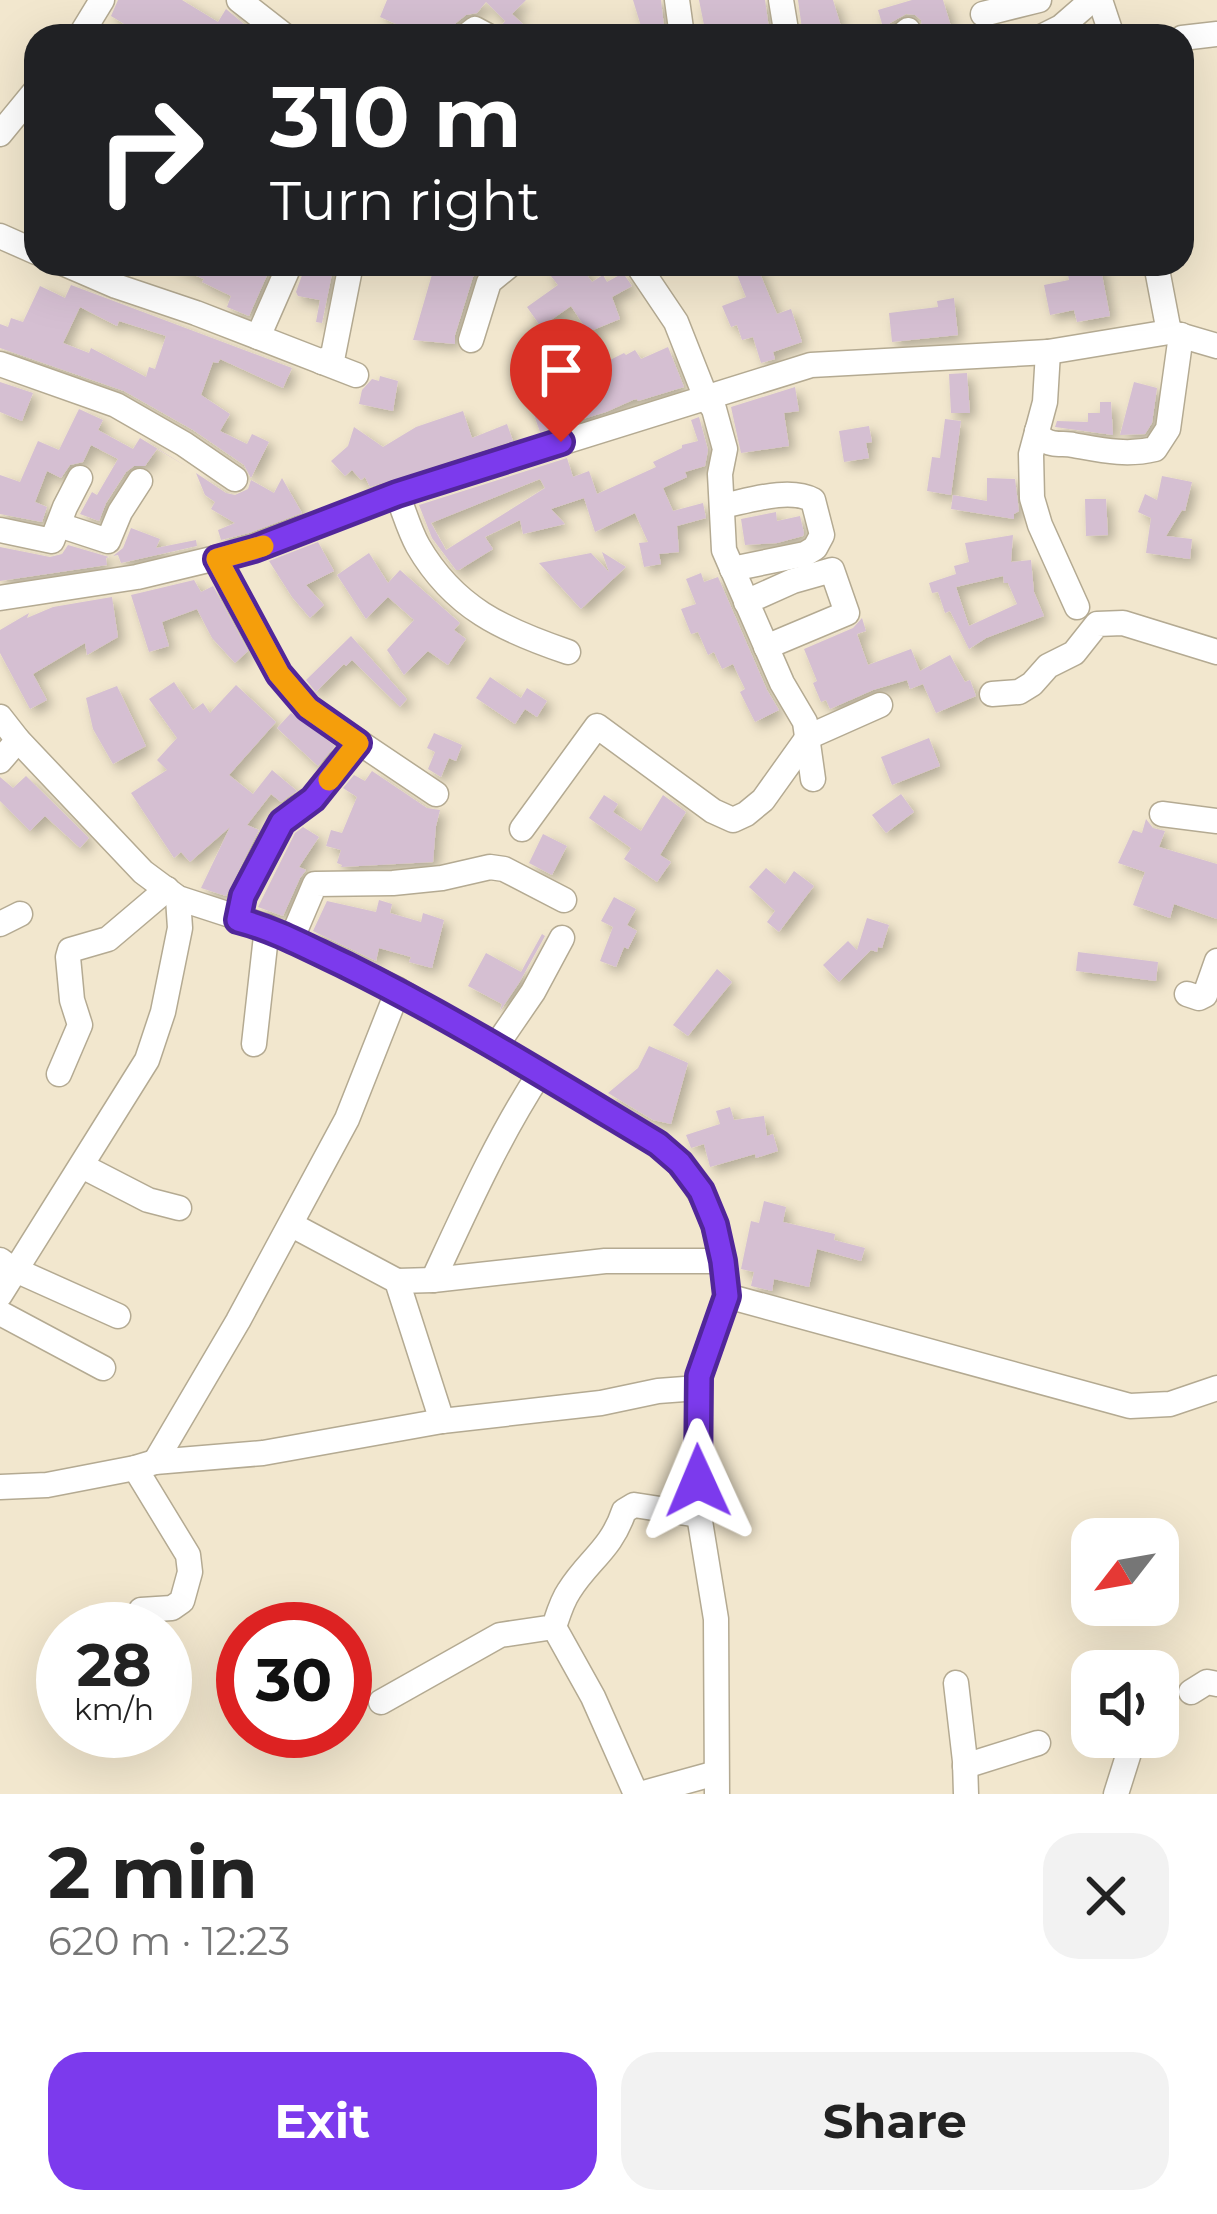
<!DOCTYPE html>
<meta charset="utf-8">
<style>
:root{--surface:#fff;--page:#f2f2f2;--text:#222;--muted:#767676;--accent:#7c3aed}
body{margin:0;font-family:Montserrat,sans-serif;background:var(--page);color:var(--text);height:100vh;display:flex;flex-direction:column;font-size:45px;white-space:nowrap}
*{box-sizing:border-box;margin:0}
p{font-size:39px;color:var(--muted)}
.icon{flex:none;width:66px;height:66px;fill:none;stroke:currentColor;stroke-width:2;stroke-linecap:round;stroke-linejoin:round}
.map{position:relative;height:1794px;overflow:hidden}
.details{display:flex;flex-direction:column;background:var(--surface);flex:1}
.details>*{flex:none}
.hud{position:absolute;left:24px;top:24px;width:1170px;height:252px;border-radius:36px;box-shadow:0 12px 48px #0002;background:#202124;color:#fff;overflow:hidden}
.needle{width:78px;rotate:239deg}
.controls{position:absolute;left:1071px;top:1518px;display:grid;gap:24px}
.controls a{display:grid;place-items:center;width:108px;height:108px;border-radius:24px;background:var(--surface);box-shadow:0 12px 48px #0002;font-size:60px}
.speed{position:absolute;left:36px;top:1602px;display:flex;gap:24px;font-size:60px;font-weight:700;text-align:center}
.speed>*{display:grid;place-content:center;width:156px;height:156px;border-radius:50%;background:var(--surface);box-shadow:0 12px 48px #0002;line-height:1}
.speed small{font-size:30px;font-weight:400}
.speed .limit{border:18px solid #d22;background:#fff;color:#111}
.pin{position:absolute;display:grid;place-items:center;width:102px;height:102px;color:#fff;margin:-123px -51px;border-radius:50% 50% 50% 0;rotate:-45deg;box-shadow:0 0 12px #0007}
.pin .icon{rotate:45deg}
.me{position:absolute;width:132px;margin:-66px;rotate:359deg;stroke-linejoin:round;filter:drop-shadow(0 0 9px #0008)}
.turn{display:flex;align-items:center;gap:42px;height:252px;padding:0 48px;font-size:54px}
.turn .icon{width:156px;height:156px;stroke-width:2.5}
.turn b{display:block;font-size:84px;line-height:102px}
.round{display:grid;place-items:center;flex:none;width:126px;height:126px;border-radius:36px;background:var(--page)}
.headline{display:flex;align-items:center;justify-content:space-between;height:204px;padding:0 48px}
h1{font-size:72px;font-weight:700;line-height:90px}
.primary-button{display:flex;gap:24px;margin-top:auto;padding:24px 48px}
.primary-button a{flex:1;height:138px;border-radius:36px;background:var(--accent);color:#fff;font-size:48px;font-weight:700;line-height:138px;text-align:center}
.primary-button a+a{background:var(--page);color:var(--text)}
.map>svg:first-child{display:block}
.building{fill:#d5bfd2;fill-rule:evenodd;filter:url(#shadow)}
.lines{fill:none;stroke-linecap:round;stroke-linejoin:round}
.minor-casing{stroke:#b4aa92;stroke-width:27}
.minor{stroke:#fff;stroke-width:24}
.route-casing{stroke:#51269a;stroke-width:30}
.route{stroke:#7c3aed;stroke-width:21}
.slow{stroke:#f59e0b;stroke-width:21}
</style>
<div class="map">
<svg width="1217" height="1794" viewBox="0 0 1217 1794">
<defs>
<filter id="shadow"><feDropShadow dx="5.5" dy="5.5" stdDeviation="6" flood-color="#0004"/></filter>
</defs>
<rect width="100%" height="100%" fill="#f2e7ce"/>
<g class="building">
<polygon points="118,0 182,0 218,22 226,9 258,36 144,36 111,16"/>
<polygon points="387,0 526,0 512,14 523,24 514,36 504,36 501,26 507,19 505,21 486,2 477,13 466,15 456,23 450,36 391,36 396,24 380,17"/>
<polygon points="633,0 661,0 665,36 644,36"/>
<polygon points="699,0 765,0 770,35 736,36 734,24 705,30"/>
<polygon points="798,0 833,0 844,36 803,36"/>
<polygon points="912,0 943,0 954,36 923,36 921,20 915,15 906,14 890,23 885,34 878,10"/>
<polygon points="167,264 220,264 239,273 243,264 272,264 249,316 227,307 231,296 202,282 204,279"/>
<polygon points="306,264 334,264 322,323 316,322 320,300 298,296 296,292"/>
<polygon points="435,264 485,264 473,277 455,335 455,344 413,340"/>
<polygon points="556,264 579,264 592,282 603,275 607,282 623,273 632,286 612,297 620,319 588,332 571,306 541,327 527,307 558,285 547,271"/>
<polygon points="756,264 777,314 791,309 802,342 773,352 775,359 761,363 753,337 742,340 737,325 731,327 722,306 746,297 736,272"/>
<polygon points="1100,264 1110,316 1077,322 1074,310 1050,315 1044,285 1069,280 1067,269"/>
<path d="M71,285l221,83 -9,20 -63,-29 -2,4 -5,-1 -12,33 29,19 -10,17 27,13 5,-10 17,8 -18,36 -7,-13 -51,-35 -69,-39 -124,-43v-24l8,3 3,-9 12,4 17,-36 25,12zM80,307l37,19 2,-5 47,15 -11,33 -6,-2 -3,10 -55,-29 -2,5 -26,-10z"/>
<polygon points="954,298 958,335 892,342 889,313 938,307 937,301"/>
<polygon points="582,335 598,366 624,353 626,355 635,350 641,359 668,347 684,387 638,401 637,399 633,400 606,412 540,432 530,403 533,402 521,371 561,355 557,347"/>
<polygon points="967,373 970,413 951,413 949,374"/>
<polygon points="380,376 398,381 393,411 359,404 362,390 372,379 379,381"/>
<polygon points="0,382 33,393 22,421 0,412"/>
<polygon points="1134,382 1157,388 1152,423 1145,434 1120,435"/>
<polygon points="795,387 799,411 784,413 789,446 741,453 731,407"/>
<polygon points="1100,402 1111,402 1113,435 1055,427 1057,421 1088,422 1088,413 1100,413"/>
<polygon points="79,409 103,420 98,430 133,449 140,438 189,468 157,449 145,466 134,466 126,472 106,503 99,521 80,514 92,492 97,495 118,459 91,445 83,462 70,465 61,478 47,471 35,502 47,507 42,522 0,514 0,475 20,482 38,441 59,450"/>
<polygon points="463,411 472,438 507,424 513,441 370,487 365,477 361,480 352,470 345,476 331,461 348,446 354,427 383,447 416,427"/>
<path d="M699,417l9,33 -3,16 -20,6 2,5 -24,11 10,23 30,-8 3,15 -29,8 2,26 -20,2 2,10 -17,3 -5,-24 9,-1 -13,-29 -40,19 -11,-34 -33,11 14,15 -42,10 -3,-14 -35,17 8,12 -34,21h-3l-24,-32 -13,-33 148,-47 6,19 16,-6 8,23 59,-27 -3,-5 29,-14v-3l16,-4 -7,-21zM540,479l5,9 -99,62 -15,-27z"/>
<polygon points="945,419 961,421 951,495 927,491 932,457 940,458"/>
<polygon points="869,426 872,442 866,443 869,458 844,462 839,431"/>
<polygon points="196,473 226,493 235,495 248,489 251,480 274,493 282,478 302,513 249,533 221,540 218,530 235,523 211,509 215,502 205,495"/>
<polygon points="1162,476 1192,482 1185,511 1182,510 1166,536 1192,539 1190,559 1146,553 1151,518 1138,512 1145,494 1157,500"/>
<polygon points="987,478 1015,479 1019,511 1014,514 1014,519 951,509 953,495 987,501"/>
<polygon points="1085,499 1106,499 1108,535 1086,536"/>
<polygon points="776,512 777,521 800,516 804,533 803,536 777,543 745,545 741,519"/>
<polygon points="131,528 160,539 156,548 196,540 197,546 121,563 118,555 113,556 123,548"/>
<path d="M1013,535l-2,27 20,-2 3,32 10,24 -58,22 -17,11 -19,-38 -5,2 -7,-21 -6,1 -3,-10 27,-9 -2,-8 15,-4 -4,-19zM1003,576l1,7h4l9,21 -48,22 -13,-39z"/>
<polygon points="318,542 334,571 306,585 324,605 310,618 292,597 269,561"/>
<polygon points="68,545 109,557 106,558 107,565 0,581 0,547 50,557 62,554"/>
<polygon points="602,552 626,567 581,609 539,563 591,553 609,572"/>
<polygon points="369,553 388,583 400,570 460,623 454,630 466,639 448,665 428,651 404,675 387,650 414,620 388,597 366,619 337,575"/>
<polygon points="701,573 704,582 718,577 767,690 779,710 755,722 740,692 745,689 733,664 722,669 714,652 708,655 698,632 691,634 681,609 696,604 686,579"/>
<polygon points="194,580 201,592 213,586 248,651 235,663 212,638 197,609 162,622 169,646 149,652 131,595"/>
<polygon points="112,597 118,637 87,655 85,643 33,674 47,700 30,709 0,653 0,630 29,613 27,618 53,607"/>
<polygon points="862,618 866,631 857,634 868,665 911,649 920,671 950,655 965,682 970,680 976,696 936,713 923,684 910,689 907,680 873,690 830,709 826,700 821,702 813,683 817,681 804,649 853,628"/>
<polygon points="351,636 407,699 400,707 352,660 346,666 344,664 316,692 306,680"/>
<polygon points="490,677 521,698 527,688 547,701 537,717 525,709 515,724 476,698"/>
<polygon points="174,682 193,710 203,703 210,713 236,685 276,722 229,775 253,794 272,770 297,791 281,802 271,794 247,825 259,830 226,896 201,888 230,827 190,862 181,852 174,858 131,793 167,770 157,760 177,738 149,699"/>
<polygon points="117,686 146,746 113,764 93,729 86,698"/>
<polygon points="291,713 335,746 318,766 277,728"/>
<polygon points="434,733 462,745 456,761 449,758 441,777 428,769 435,752 427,748"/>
<polygon points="929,738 940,766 892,785 881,757"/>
<polygon points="372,771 427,808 440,810 436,826 433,862 341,867 342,865 337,863 341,850 326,846 331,830 342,833 357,797 343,788 354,775 365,781"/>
<polygon points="26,776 89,838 80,848 45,816 30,831 0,801 0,777 13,788"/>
<polygon points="901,794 914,812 886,833 872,815"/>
<polygon points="604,795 618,804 613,812 641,831 663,795 686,812 660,855 671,862 657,882 624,859 631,848 589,818"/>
<polygon points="1146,819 1153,828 1165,831 1159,847 1217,864 1217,919 1174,904 1170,918 1133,905 1145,872 1118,863 1133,830 1142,833"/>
<polygon points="303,827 319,837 299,867 306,870 300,878 283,916 258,907 295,833"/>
<polygon points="543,834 567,846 552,875 529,863"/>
<polygon points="766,868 785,884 794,871 814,886 779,932 767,922 775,911 749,887"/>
<polygon points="614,897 636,909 627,925 637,931 628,949 624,947 616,967 600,961 613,927 601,921"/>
<polygon points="379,900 392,904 390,913 421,922 423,913 444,920 432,968 409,962 411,957 379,948 376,961 313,931 327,901 376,912"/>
<polygon points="867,918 889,925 882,948 878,947 877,952 871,950 839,982 823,965 848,941 857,950"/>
<polygon points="542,934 545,936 519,983 500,1011 502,1004 468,986 486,953 521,972"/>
<polygon points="1078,952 1158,962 1156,981 1076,971"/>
<polygon points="717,969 732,982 688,1036 673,1025"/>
<polygon points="649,1046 688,1063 671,1124 653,1120 608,1093 638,1068"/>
<polygon points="730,1107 734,1120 764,1116 767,1136 773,1134 778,1151 756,1158 755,1154 710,1167 704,1144 691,1148 686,1135 720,1124 716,1111"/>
<polygon points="764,1201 786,1207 783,1222 835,1234 834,1240 865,1248 861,1261 817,1249 809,1287 774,1279 772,1291 751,1286 754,1272 741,1269 751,1221 759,1223"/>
</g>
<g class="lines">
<defs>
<g id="minor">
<polyline points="239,0 285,36"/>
<polyline points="677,0 682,36"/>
<polyline points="781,0 787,36"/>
<polyline points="1100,0 1112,36"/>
<polyline points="983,14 1039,0"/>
<polyline points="80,36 102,0"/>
<polyline points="466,36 475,29 488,36"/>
<polyline points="901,36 908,30"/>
<polyline points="1043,36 1061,27 1084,7"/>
<polyline points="1182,38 1217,34"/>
<polyline points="0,134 36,90"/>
<polyline points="0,236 36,252"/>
<polyline points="65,264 116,286 196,313 356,375"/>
<polyline points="637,264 676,322 706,398 714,409 725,449 720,474 724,550 782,683 805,722 813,779"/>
<polyline points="1156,264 1169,332"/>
<polyline points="258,337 290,264"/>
<polyline points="471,340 489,282 511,264"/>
<polyline points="1048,352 1045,402 1031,454 1032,498 1040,525 1077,607"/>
<polyline points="322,362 333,355 351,264"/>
<polyline points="0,364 116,405 184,444 235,479"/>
<path d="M1037,431c2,3 3,6 6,8 8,7 21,4 30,6 28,5 53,11 82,4l13,-20 13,-94"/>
<path d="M397,494c7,17 12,36 21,52 36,62 85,84 150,106"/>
<path d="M722,506c26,-5 67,-19 91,-6l9,35 -7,13 -10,6 -73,15"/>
<polyline points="59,525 108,541 120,512 140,481"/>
<polyline points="0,530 52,541 65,507 80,478"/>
<polyline points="217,559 279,674 308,708 436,794"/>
<polyline points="0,598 137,577 254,549 397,494 811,365 1048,352 1169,332 1217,346"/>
<polyline points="746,602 793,581 832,570 847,613 766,647"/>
<polyline points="992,694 1019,692 1032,684 1048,666 1074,653 1097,624 1123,623 1217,652"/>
<path d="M0,717l18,23 125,132 35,26 89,29 131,63 260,154c51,43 62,88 69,152"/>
<polyline points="0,761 18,740"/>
<polyline points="1162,814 1217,821"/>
<polyline points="522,829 597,726 713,811 733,820 746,814 763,800 808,737 880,705"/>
<polyline points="238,920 243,896 282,822 313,799 358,743"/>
<polyline points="0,924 20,914"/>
<polyline points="292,938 315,884 393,883 442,878 490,867 504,869 564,900"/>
<polyline points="1187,994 1199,998 1205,995 1217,961"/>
<polyline points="254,1044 267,927"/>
<polyline points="496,1046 533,992 562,938"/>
<polyline points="59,1074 80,1025 72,1000 68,957 70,950 108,939 167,889"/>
<polyline points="82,1166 148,1200 179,1208"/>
<polyline points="292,1225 397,1281 442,1421"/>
<polyline points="0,1260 11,1268 118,1316"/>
<path d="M433,1280c33,-71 64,-141 107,-207"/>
<polyline points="397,1281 433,1280 605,1261 723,1261"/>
<polyline points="0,1295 147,1060 163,1012 180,928 178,898"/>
<polyline points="0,1313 103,1368"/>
<polyline points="155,1462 238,1321 347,1119 398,990"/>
<polyline points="135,1468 188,1555 190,1572 182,1601 172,1608 141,1610"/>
<polyline points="0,1487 47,1485 135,1468 155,1462 263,1453 442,1421 601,1403 658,1391 698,1388"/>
<polyline points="554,1627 593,1697 636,1794"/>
<polyline points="956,1683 965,1761 966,1794"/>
<polyline points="1191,1692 1207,1682 1217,1684"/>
<path d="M381,1702l119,-67 54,-8c4,-12 8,-26 15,-36 19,-31 42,-41 55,-80l10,-6 65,10"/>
<polyline points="965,1766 1038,1743"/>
<polyline points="640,1794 716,1773"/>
<polyline points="717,1794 716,1619 699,1515 697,1446 699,1376 727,1296 1130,1406 1170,1404 1217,1388"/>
<polyline points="1116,1794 1134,1737"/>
</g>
</defs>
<use href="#minor" class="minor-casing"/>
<use href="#minor" class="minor"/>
</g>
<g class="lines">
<defs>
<path id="route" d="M561,442l-164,52 -143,55 -37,10 62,115 29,34 50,35 -45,56 -31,23 -39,74 -5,24c39,10 72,29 109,46 107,53 208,116 311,178l22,19 21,28 14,34 8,36 4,35 -28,80 -1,105"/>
</defs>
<use href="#route" class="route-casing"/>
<use href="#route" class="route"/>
<polyline class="slow" points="263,546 217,559 279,674 308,708 358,743 329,780"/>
</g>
</svg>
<div class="controls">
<a><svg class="needle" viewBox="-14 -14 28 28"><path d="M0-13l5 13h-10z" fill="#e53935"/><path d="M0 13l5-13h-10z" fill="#767676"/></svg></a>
<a><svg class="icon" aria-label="sound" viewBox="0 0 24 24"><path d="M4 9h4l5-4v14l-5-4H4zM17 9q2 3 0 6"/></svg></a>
</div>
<div class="speed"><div>28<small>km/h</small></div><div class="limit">30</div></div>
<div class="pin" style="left:561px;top:442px;background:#d93025"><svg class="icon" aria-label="arrive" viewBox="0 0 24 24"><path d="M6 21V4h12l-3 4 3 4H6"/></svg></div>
<svg class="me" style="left:698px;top:1481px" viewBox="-20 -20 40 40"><path d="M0-17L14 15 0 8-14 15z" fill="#7c3aed" stroke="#fff" stroke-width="4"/></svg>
<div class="hud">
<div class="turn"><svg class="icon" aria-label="right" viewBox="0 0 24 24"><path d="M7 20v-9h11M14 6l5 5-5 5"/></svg><div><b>310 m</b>Turn right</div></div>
</div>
</div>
<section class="details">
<div class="headline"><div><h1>2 min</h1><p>620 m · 12:23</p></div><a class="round"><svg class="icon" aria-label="close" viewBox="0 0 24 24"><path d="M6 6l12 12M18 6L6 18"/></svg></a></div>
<div class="primary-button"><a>Exit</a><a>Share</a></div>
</section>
